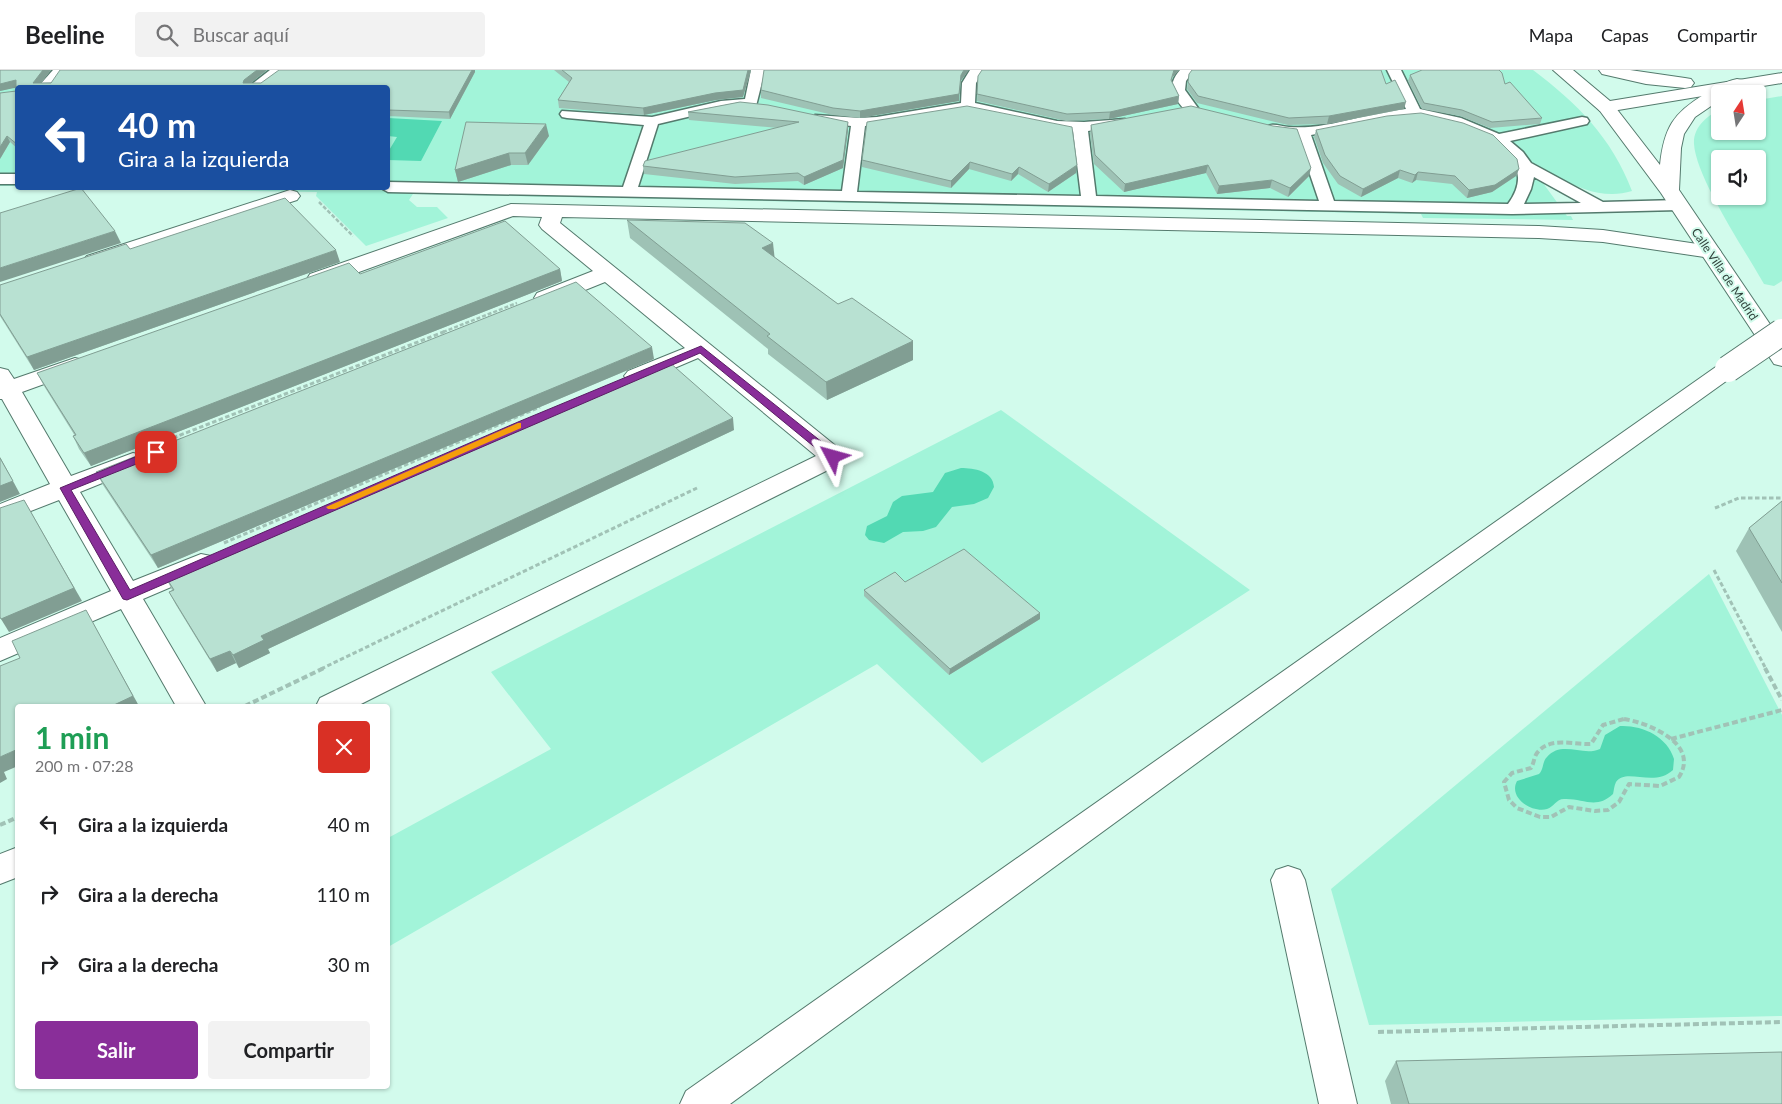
<!DOCTYPE html>
<html lang="es">
<meta charset="utf-8">
<style>
:root{--surface:#fff;--page:#f2f2f2;--text:#202124;--muted:#757577;--line:#e0e0e0;--accent:#892e99}
body{margin:0;font-family:Lato,sans-serif;background:var(--page);color:var(--text);height:100vh;display:flex;flex-direction:column;font-size:19px;white-space:nowrap}
*{box-sizing:border-box;margin:0}
p{font-size:16px;color:var(--muted)}
.icon{flex:none;width:28px;height:28px;fill:none;stroke:currentColor;stroke-width:2;stroke-linecap:round;stroke-linejoin:round}
.map{position:relative;flex:1;overflow:hidden}
.side{position:absolute;left:15px;top:634px;width:375px;height:385px;display:flex;flex-direction:column;background:var(--surface);border-radius:5px;box-shadow:0 1px 4px #0004}
.side>*{flex:none}
.guide{position:absolute;left:15px;top:15px;width:375px;height:105px;border-radius:5px;box-shadow:0 1px 4px #0004;background:#1a4fa0;color:#fff;overflow:hidden}
.needle{width:32px;rotate:12deg}
.controls{position:absolute;left:1711px;top:15px;display:grid;gap:10px}
.controls a{display:grid;place-items:center;width:55px;height:55px;border-radius:5px;background:var(--surface);box-shadow:0 1px 4px #0004;font-size:25px}
.pin{position:absolute;display:grid;place-items:center;width:42px;height:42px;color:#fff;margin:-21px;border-radius:10px;box-shadow:0 2px 8px #0006}
.me{position:absolute;width:55px;margin:-28px;rotate:309deg;stroke-linejoin:round;filter:drop-shadow(0 0 4px #0008)}
.turn{display:flex;align-items:center;gap:18px;height:105px;padding:0 20px;font-size:22px}
.turn .icon{width:65px;height:65px;stroke-width:2.5}
.turn b{display:block;font-size:35px;line-height:42px}
.round{display:grid;place-items:center;flex:none;width:52px;height:52px;border-radius:5px;background:var(--page)}
.headline{display:flex;align-items:center;justify-content:space-between;height:85px;padding:0 20px}
h1{font-size:30px;font-weight:700;line-height:38px;color:#1e9e55}
.button{display:flex;gap:10px;margin-top:auto;padding:10px 20px}
.button a{flex:1;height:58px;border-radius:5px;background:var(--accent);color:#fff;font-size:20px;font-weight:700;line-height:58px;text-align:center}
.button a+a{background:var(--page);color:var(--text)}
ul{padding:0;list-style:none}
li{display:flex;align-items:center;gap:15px;height:70px;padding:0 20px}
li div{flex:1}
li b{display:block;font-size:19px}
li em{font-style:normal}
header{display:flex;align-items:center;gap:30px;box-sizing:border-box;height:70px;padding:0 25px;background:var(--surface);border-bottom:1px solid var(--line)}
header strong{font-size:24px}
nav{display:flex;gap:28px;margin-inline-start:auto;font-size:18px}
.search{width:350px;height:45px;background:var(--page);display:flex;align-items:center;gap:12px;box-sizing:border-box;padding:0 18px;border-radius:5px;color:var(--muted);font-size:19px}
.map>svg:first-child{display:block}
.green{fill:#a2f4d9;fill-rule:evenodd}
.water{fill:#52d9b3}
.lines{fill:none;stroke-linecap:round;stroke-linejoin:round}
.service-casing{stroke:#547a6d;stroke-width:3}
.minor-casing{stroke:#547a6d;stroke-width:2}
.tertiary-casing{stroke:#547a6d;stroke-width:2}
.trunk-casing{stroke:#547a6d;stroke-width:2}
.path-far2{stroke:#a1c2b6;stroke-width:2.5;stroke-dasharray:4 2;stroke-linecap:butt}
.path-far1{stroke:#a1c2b6;stroke-width:3;stroke-dasharray:4.5 2.5;stroke-linecap:butt}
.path{stroke:#a1c2b6;stroke-width:4;stroke-dasharray:6 3;stroke-linecap:butt}
.service{fill:#fff;fill-rule:evenodd}
.minor{fill:#fff;fill-rule:evenodd}
.tertiary{fill:#fff;fill-rule:evenodd}
.trunk{fill:#fff;fill-rule:evenodd}
.trunk-bridge-casing{stroke:#547a6d;stroke-width:28;stroke-linecap:butt}
.trunk-bridge{stroke:#fff;stroke-width:26}
.wall{fill:#9ec2b5}
.shaded-wall{fill:#819e93}
.building{fill:#b8e1d2;stroke:#819e93}
.route{fill:#892e99;stroke:#591e63}
.slow{fill:#f59e0b}
.labels{text-anchor:middle;dominant-baseline:central;stroke-width:4;stroke-linejoin:round;paint-order:stroke}
.far-street-label{font-size:12px;fill:#2f403a;stroke:#d2fbec}
</style>
<header>
<strong>Beeline</strong>
<div class="search"><svg class="icon" aria-label="search" viewBox="0 0 24 24"><circle cx="10" cy="10" r="6"/><path d="M15 15l6 6"/></svg>Buscar aquí</div>
<nav><a>Mapa</a><a>Capas</a><a>Compartir</a></nav>
</header>
<div class="map">
<svg width="1782" height="1034" viewBox="0 0 1782 1034">
<rect width="100%" height="100%" fill="#d2fbec"/>
<g class="green">
<path d="M0,0h1533c44,33 79,68 99,121 -25,8 -52,-1 -73,-14l-16,6 24,33h4l2,4 -150,-2 -2,-4 -1008,-20 -4,6 8,7h20l11,11 -82,28 -50,-50 1,-4 -243,-4h314v-100h-370l-1,98h-17z"/>
<path d="M1782,26v185l-8,5 -10,-2c-18,-32 -68,-106 -70,-140 -1,-16 12,-28 26,-34v21h38v-31zM1720,89h38v37h-38z"/>
<polygon points="1001,340 1250,520 982,693 877,594 388,877 388,768 551,679 491,602"/>
<polygon points="1709,504 1782,645 1782,946 1369,955 1331,819"/>
</g>
<g class="water">
<polygon points="388,48 442,51 421,91 388,90 388,82 397,67 388,66"/>
<path d="M961,398c13,0 32,3 33,19l-6,11 -14,6 -22,3 -16,20 -13,4 -20,1 -19,11 -15,-3 -4,-5 2,-9 20,-10 6,-14 9,-6 31,-4 12,-19z"/>
<path d="M1620,656c22,-1 47,10 54,33l-1,11c-19,18 -47,-3 -57,12 -2,4 -2,8 -3,12 -17,16 -30,4 -49,5 -8,0 -10,8 -17,10 -15,4 -39,-11 -30,-28l22,-7c5,-5 3,-12 8,-17 15,-17 36,0 53,-8l5,-14z"/>
</g>
<g class="lines">
<defs>
<g id="service">
<polygon points="53,0 67,0 52,18 37,18"/>
<polygon points="270,0 286,0 262,18 247,18"/>
<path d="M751,0h14l-9,36 -35,3 -63,15 -20,63 204,4 9,-65 -36,-5 -2,-3 2,-3 45,3 17,-1 84,-14 1,-20 8,-13h14l-8,13 -1,20 82,18 27,1 41,-3 2,3 -2,3 -37,6 8,65 223,5 -22,-65 -26,-3 -7,-4c6,-8 17,-2 25,-2 40,3 78,-15 117,-18l-19,-39h14l19,39 41,9 38,16 83,-17 5,1 2,3 -2,3 -77,17 13,11 8,11 72,39 76,-2 8,5 -8,5 -167,4 -1124,-22 -7,-4h7v-6l235,5 21,-62 -77,-7 -5,-1 -2,-3 2,-3 90,6 69,-16 24,-2zM976,41l72,17 25,3 8,65 -224,-4 8,-66 82,-13zM1413,47c41,2 136,32 95,87l-174,-3 -23,-66 66,-13zM1534,107l47,26 -57,1 7,-15z"/>
<path d="M1180,0h14l-8,11 -1,9 13,18 -2,3h-10c-13,-14 -20,-25 -6,-41z"/>
<rect x="0" y="104" width="18" height="10"/>
</g>
<g id="minor">
<polygon points="1553,0 1573,0 1610,31 1782,3 1782,13 1606,42 1600,41"/>
<polygon points="1599,0 1630,0 1685,8 1691,9 1694,13 1691,17 1685,18 1646,14 1602,4"/>
<polygon points="290,120 297,122 300,126 297,130 101,194 94,196 87,194 83,190 87,186"/>
<polygon points="511,134 1539,156 1603,160 1711,176 1718,178 1721,182 1718,186 1711,188 1603,172 1539,168 562,147 560,153 842,381 845,387 842,393 357,636 316,636 320,628 816,386 698,288 644,311 636,313 628,311 624,306 628,301 685,278 605,212 553,233 545,235 537,233 534,228 537,223 593,201 542,159 539,155 542,147 513,146 326,214 318,215 310,214 307,209 310,204"/>
<polygon points="75,288 83,290 87,295 83,300 22,322 71,406 133,383 142,385 146,391 142,397 80,422 133,511 201,484 211,486 215,493 211,500 143,529 206,636 176,636 121,539 0,591 0,568 111,521 59,430 0,453 0,434 50,414 2,329 0,329 0,298 8,300 14,309"/>
<polygon points="18,777 18,807 0,814 0,784"/>
<polygon points="1288,796 1300,800 1305,810 1357,1034 1319,1034 1271,810 1276,800"/>
</g>
<path id="tertiary" d="M1737,9l6,1 3,4c-6,9 -16,10 -26,10v6l-25,17 -11,17 -3,14 -2,42 103,152v24l-8,-2 -113,-171 -64,-86 3,-4h12l48,62c4,-37 13,-52 45,-71 10,-6 21,-13 32,-15z"/>
<polygon id="trunk" points="1728,292 1736,294 1740,299 1736,304 1376,562 730,1034 680,1034 686,1021 1720,294"/>
</defs>
<use href="#service" class="service-casing"/>
<use href="#minor" class="minor-casing"/>
<use href="#tertiary" class="tertiary-casing"/>
<use href="#trunk" class="trunk-casing"/>
<g class="path-far2">
<polyline points="319,132 353,166"/>
<polyline points="443,262 517,233"/>
</g>
<g class="path-far1">
<polyline points="160,373 446,261"/>
<polyline points="1715,438 1739,428 1782,428"/>
<polyline points="224,473 540,337"/>
<polyline points="1714,500 1766,599"/>
<polyline points="321,599 697,418"/>
</g>
<g class="path">
<polyline points="1765,598 1782,630"/>
<polyline points="245,636 324,598"/>
<path d="M1624,649c25,4 76,25 55,58l-19,9 -31,-2 -10,18 -11,8 -13,1 -26,-4 -18,10h-11l-23,-9 -8,-8 -5,-18 8,-9 19,-5c3,-5 3,-11 6,-15 13,-17 36,-8 54,-9l12,-19z"/>
<polyline points="1671,669 1782,640"/>
<polyline points="0,755 18,747"/>
<polyline points="1378,962 1782,952"/>
</g>
<use href="#service" class="service"/>
<use href="#minor" class="minor"/>
<use href="#tertiary" class="tertiary"/>
<use href="#trunk" class="trunk"/>
<defs>
<polyline id="trunk-bridge" points="1728,299 1782,262"/>
</defs>
<use href="#trunk-bridge" class="trunk-bridge-casing"/>
<use href="#trunk-bridge" class="trunk-bridge"/>
</g>
<g class="wall">
<polygon points="0,0 51,0 41,13 267,0 250,13 261,13 475,2 450,49 388,46 388,18 18,18 18,79 10,72 0,89 16,21 16,17 0,21"/>
<polygon points="554,0 751,0 743,27 716,30 644,45 559,38 558,30 569,12"/>
<polygon points="998,0 1179,0 1172,8 1172,11 1179,26 1178,34 1109,49 1066,51 977,31 978,6"/>
<polygon points="1189,4 1386,14 1404,39 1327,54 1288,55 1197,33 1187,19"/>
<polygon points="1410,5 1505,14 1542,48 1540,54 1490,58 1460,46 1422,39 1408,11"/>
<polygon points="960,12 959,31 860,48 833,45 761,28 761,20"/>
<polygon points="740,32 848,60 843,98 804,115 798,111 735,114 644,104 643,96 778,58 689,50 688,42"/>
<polygon points="867,52 1076,103 1048,122 1018,104 1011,111 969,99 951,118 862,97 862,90"/>
<polygon points="1091,55 1311,98 1309,106 1288,127 1270,118 1217,124 1206,103 1124,122 1094,94 1090,64"/>
<polygon points="1316,60 1519,99 1516,106 1492,122 1467,128 1452,114 1416,110 1412,113 1398,108 1361,127 1338,114 1323,93 1314,67"/>
<polygon points="549,66 528,95 511,95 458,112 455,100"/>
<polygon points="627,150 774,187 838,234 913,271 913,290 827,330 768,284 768,279 630,168"/>
<polygon points="130,179 340,192 34,300 0,246 0,215"/>
<polygon points="560,199 562,211 91,396 79,379 73,366 75,366 44,316 37,303 360,204"/>
<polygon points="654,289 158,498 103,415 96,402"/>
<polygon points="734,360 268,579 270,583 239,598 236,593 217,602 176,535 169,522 172,520 165,506"/>
<polygon points="1782,431 1782,562 1736,481 1749,458"/>
<polygon points="905,512 1040,543 1040,549 949,605 864,526 864,520"/>
<polygon points="1396,991 1782,1034 1391,1034 1385,1011"/>
</g>
<g class="shaded-wall">
<polygon points="43,0 51,0 37,18 33,13"/>
<polygon points="257,0 267,0 246,17 243,13 244,10"/>
<polygon points="472,0 475,0 475,2 450,49 449,42"/>
<polygon points="748,0 751,0 743,27 716,30 644,45 643,38"/>
<polygon points="964,0 969,0 960,12 959,31 860,48 860,41 961,5"/>
<polygon points="1174,0 1179,0 1172,8 1170,17"/>
<polygon points="16,10 19,17 0,21 0,14"/>
<polygon points="1179,26 1178,34 1109,49 1110,42"/>
<polygon points="1406,32 1404,39 1327,54 1329,46"/>
<polygon points="848,52 848,60 843,98 804,115 804,107"/>
<polygon points="546,54 549,66 528,95 525,83"/>
<polygon points="7,66 10,72 0,89 0,77"/>
<polygon points="509,83 511,95 458,112 455,100"/>
<polygon points="970,92 969,99 951,118 951,111"/>
<polygon points="1077,95 1076,103 1048,122 1049,114"/>
<polygon points="1208,95 1206,103 1124,122 1125,114"/>
<polygon points="1019,97 1018,104 1011,111 1012,104"/>
<polygon points="1311,98 1309,106 1288,127 1290,118"/>
<polygon points="1519,99 1516,106 1492,122 1467,128 1469,120"/>
<polygon points="1400,100 1398,108 1361,127 1363,119"/>
<polygon points="1418,102 1416,110 1412,113 1415,105"/>
<polygon points="1272,110 1270,118 1217,124 1219,116"/>
<polygon points="115,161 121,173 0,212 0,198"/>
<polygon points="773,173 775,191 762,178"/>
<polygon points="336,180 340,192 34,300 27,287"/>
<polygon points="560,199 562,211 91,396 84,383"/>
<polygon points="913,271 913,290 827,330 826,312"/>
<polygon points="652,277 654,289 158,498 151,485"/>
<polygon points="733,348 734,360 268,579 270,583 239,598 233,585 261,566"/>
<polygon points="0,387 20,424 0,432"/>
<polygon points="24,430 82,531 9,562 1,549"/>
<polygon points="1040,543 1040,549 949,605 950,599"/>
<polygon points="93,553 139,636 114,636"/>
<polygon points="230,581 236,593 217,602 210,589"/>
<polygon points="18,679 18,696 4,702 7,709 0,713 0,687"/>
</g>
<g class="building">
<polygon points="0,0 43,0 33,13 51,13 60,0 257,0 244,10 243,13 261,13 279,0 472,0 449,42 388,40 388,18 18,18 18,75 7,66 0,77 0,23 16,21 16,10 0,14"/>
<polygon points="562,0 748,0 743,20 715,23 643,38 558,30 572,8"/>
<polygon points="764,0 964,0 961,5 959,24 860,41 833,38 761,20"/>
<polygon points="982,0 1174,0 1171,10 1179,26 1110,42 1067,44 977,24 978,6"/>
<polygon points="1192,0 1381,0 1386,14 1395,10 1406,32 1329,46 1289,48 1198,26 1188,12 1189,4"/>
<polygon points="1422,0 1499,0 1502,3 1505,14 1510,12 1542,48 1492,52 1462,40 1424,33 1410,5"/>
<polygon points="740,32 768,35 848,52 843,90 804,107 798,103 735,107 643,96 645,91 799,52 688,42"/>
<polygon points="967,36 1072,57 1077,95 1049,114 1019,97 1012,104 970,92 951,111 862,90 867,52"/>
<polygon points="1191,36 1273,56 1297,59 1311,98 1290,118 1272,110 1219,116 1208,95 1125,114 1095,85 1091,55"/>
<polygon points="1421,43 1463,53 1493,65 1517,89 1519,99 1495,115 1469,120 1455,106 1418,102 1415,105 1400,100 1363,119 1340,106 1325,85 1316,60 1387,46"/>
<polygon points="466,52 546,54 525,83 509,83 455,100"/>
<polygon points="81,118 115,161 0,198 0,143"/>
<polygon points="285,128 336,180 27,287 0,244 0,215 126,174 130,179"/>
<polygon points="627,150 745,153 773,173 762,178 838,234 852,228 913,271 826,312 767,266 770,264"/>
<polygon points="505,151 560,199 84,383 73,366 76,365 37,303 349,193 360,204"/>
<polygon points="576,212 652,277 151,485 96,402"/>
<polygon points="668,291 733,348 261,566 264,570 233,585 230,581 210,589 169,522 174,520 165,506"/>
<polygon points="0,388 13,411 0,416"/>
<polygon points="24,430 74,518 1,549 0,547 0,438"/>
<polygon points="1782,431 1782,513 1749,458"/>
<polygon points="964,479 1040,543 950,599 864,520 895,502 905,512"/>
<polygon points="86,540 133,626 114,635 114,636 18,636 18,679 0,687 0,596 20,588 12,571"/>
<polygon points="1782,982 1782,1034 1409,1034 1396,991"/>
</g>
<polygon class="route" points="701,276 837,384 837,389 829,389 700,283 127,530 123,529 60,418 152,380 159,380 159,385 71,420 130,520 518,352"/>
<polygon class="slow" points="518,353 521,353 521,358 335,439 328,439 326,437"/>
<g class="labels">
<g class="far-street-label">
<text transform="translate(1725 204) rotate(56)">Calle Villa de Madrid</text>
</g>
</g>
</svg>
<div class="controls">
<a><svg class="needle" viewBox="-14 -14 28 28"><path d="M0-13l5 13h-10z" fill="#e53935"/><path d="M0 13l5-13h-10z" fill="#757577"/></svg></a>
<a><svg class="icon" aria-label="sound" viewBox="0 0 24 24"><path d="M4 9h4l5-4v14l-5-4H4zM17 9q2 3 0 6"/></svg></a>
</div>
<div class="pin" style="left:156px;top:382px;background:#d93025"><svg class="icon" aria-label="arrive" viewBox="0 0 24 24"><path d="M6 21V4h12l-3 4 3 4H6"/></svg></div>
<svg class="me" style="left:833px;top:387px" viewBox="-20 -20 40 40"><path d="M0-17L14 15 0 8-14 15z" fill="#892e99" stroke="#fff" stroke-width="4"/></svg>
<div class="guide">
<div class="turn"><svg class="icon" aria-label="left" viewBox="0 0 24 24"><path d="M17 20v-9H6M10 6l-5 5 5 5"/></svg><div><b>40 m</b>Gira a la izquierda</div></div>
</div>
<section class="side">
<div class="headline"><div><h1>1 min</h1><p>200 m · 07:28</p></div><a class="round" style="background:#d93025;color:#fff"><svg class="icon" aria-label="close" viewBox="0 0 24 24"><path d="M6 6l12 12M18 6L6 18"/></svg></a></div>
<ul>
<li><svg class="icon" aria-label="left" viewBox="0 0 24 24"><path d="M17 20v-9H6M10 6l-5 5 5 5"/></svg><div><b>Gira a la izquierda</b></div><em>40 m</em></li>
<li><svg class="icon" aria-label="right" viewBox="0 0 24 24"><path d="M7 20v-9h11M14 6l5 5-5 5"/></svg><div><b>Gira a la derecha</b></div><em>110 m</em></li>
<li><svg class="icon" aria-label="right" viewBox="0 0 24 24"><path d="M7 20v-9h11M14 6l5 5-5 5"/></svg><div><b>Gira a la derecha</b></div><em>30 m</em></li>
</ul>
<div class="button"><a>Salir</a><a>Compartir</a></div>
</section>
</div>
